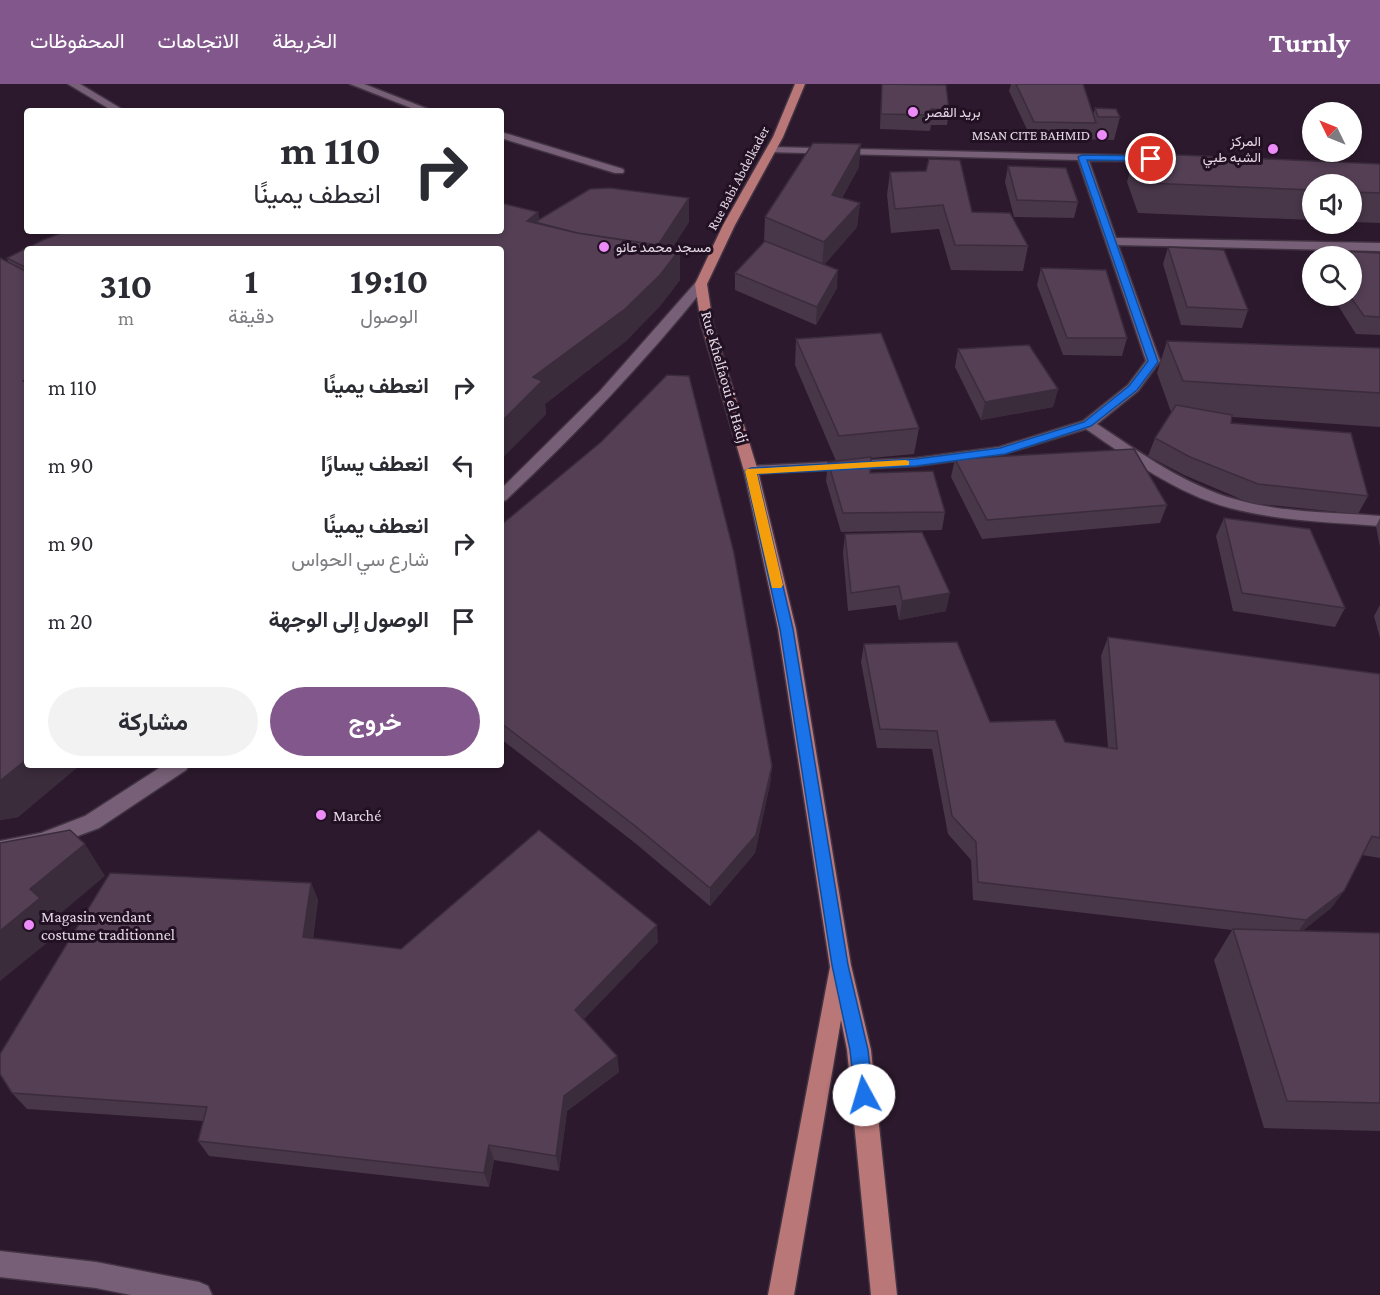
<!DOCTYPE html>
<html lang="ar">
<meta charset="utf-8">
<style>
:root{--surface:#fff;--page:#f2f2f3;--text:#2b2b33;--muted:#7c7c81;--accent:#82578c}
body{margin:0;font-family:"Crimson Pro",Vazirmatn,serif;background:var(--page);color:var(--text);direction:rtl;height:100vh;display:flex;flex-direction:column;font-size:22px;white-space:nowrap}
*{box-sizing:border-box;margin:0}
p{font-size:20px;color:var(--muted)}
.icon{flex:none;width:33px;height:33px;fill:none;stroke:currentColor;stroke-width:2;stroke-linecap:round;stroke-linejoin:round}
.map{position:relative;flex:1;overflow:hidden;direction:ltr}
.side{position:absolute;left:24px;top:162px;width:480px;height:522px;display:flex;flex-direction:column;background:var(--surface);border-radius:6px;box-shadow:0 3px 9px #0003;direction:rtl}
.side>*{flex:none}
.top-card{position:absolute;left:24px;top:24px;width:480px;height:126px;border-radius:6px;box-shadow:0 3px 9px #0003;direction:rtl;background:#fff;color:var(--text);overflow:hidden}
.needle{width:39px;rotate:313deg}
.tools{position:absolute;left:1302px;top:18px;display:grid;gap:12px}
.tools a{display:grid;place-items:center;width:60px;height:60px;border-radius:50%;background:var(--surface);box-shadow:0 3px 9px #0003;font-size:30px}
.pin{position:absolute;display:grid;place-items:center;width:51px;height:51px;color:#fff;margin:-26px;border:3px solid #fff;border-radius:50%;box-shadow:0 2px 6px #0007}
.me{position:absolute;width:66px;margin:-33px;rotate:354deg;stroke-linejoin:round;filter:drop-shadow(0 0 4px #0008)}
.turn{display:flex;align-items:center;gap:21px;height:126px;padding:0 24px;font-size:27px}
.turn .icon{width:78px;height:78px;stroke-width:2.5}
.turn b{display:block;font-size:42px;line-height:51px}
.eta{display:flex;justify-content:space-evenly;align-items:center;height:102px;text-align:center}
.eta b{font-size:36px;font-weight:700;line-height:42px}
.cta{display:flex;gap:12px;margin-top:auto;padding:12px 24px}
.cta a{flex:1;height:69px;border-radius:36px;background:var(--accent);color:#fff;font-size:24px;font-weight:700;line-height:69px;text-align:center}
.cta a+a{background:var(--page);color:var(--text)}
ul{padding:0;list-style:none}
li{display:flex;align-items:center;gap:18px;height:78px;padding:0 24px}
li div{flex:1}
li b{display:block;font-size:22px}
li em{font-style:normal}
header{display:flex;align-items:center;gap:36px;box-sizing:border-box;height:84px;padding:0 30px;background:var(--accent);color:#fff}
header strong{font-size:28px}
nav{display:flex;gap:33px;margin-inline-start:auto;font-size:21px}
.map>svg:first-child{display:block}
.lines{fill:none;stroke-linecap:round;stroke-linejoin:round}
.minor-casing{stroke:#423343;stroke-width:3}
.major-casing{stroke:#423343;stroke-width:3}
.minor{fill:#776077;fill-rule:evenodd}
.major{fill:#ba7777;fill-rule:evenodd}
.wall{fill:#483649}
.shaded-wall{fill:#3b2c3c}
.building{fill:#543f55;stroke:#3b2c3c;stroke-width:1.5}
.route{fill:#1a73e8;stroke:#114b97;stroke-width:1.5}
.slow{fill:#f59e0b}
.poi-dot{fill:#ed8cf9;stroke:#221023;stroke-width:2}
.labels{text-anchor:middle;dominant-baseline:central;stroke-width:6;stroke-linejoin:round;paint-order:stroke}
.far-poi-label{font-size:14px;fill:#e6d9e6;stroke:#221023;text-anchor:start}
.far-street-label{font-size:14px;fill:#e6d9e6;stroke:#221023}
.street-label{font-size:16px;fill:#e6d9e6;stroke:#221023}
.poi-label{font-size:16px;fill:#e6d9e6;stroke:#221023;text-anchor:start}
</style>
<header>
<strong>Turnly</strong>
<nav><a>الخريطة</a><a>الاتجاهات</a><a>المحفوظات</a></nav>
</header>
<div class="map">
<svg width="1380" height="1211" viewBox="0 0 1380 1211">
<rect width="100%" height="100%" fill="#2c192d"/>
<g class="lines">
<defs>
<g id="minor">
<polygon points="68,0 80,0 125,27 113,27"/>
<polygon points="350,0 364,0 433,27 419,27"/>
<polygon points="501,48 623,85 624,87 623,89 615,89 501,54"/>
<path d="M771,63l385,9 4,1v4h-71l27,77 264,5v8l-262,-6 42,116 -22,30 -41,33c44,29 89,62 141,76 46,13 95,12 142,16v10c-50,-4 -101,-5 -150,-18 -53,-14 -99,-48 -144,-79l-85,26 -85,11 -170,8 -2,-3 2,-3 5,-2 165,-8 83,-11 84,-26 45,-36 18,-24 -68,-201 -311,-8v-4z"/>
<path d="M701,196l4,1 2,3 -2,3c-61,76 -128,146 -199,213l-5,2v-13l99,-98 97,-110z"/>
<polygon points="164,681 189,681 186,686 99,744 43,765 0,773 0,757 41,749 85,732"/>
<polygon points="0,1167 96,1178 199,1198 208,1202 212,1211 131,1211 96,1204 0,1193"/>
</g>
<polygon id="major" points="795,0 805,0 783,53 735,141 707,200 713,240 758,387 796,545 851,881 871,966 897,1211 871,1211 847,966 841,936 794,1211 768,1211 830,883 778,545 744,387 701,240 695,200 723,141 773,53"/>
</defs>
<use href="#minor" class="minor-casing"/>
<use href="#major" class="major-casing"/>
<use href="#minor" class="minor"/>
<use href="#major" class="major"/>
</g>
<g class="wall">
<polygon points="882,0 949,26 947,41 931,41 930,47 880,45 881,14"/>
<polygon points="1011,0 1083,0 1093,31 1095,24 1120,33 1114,56 1031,54 1009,7"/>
<polygon points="1135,69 1380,80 1380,139 1352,138 1352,100 1312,100 1312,136 1138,129 1127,98"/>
<polygon points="1008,82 1078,118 1074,134 1014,133 1005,98"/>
<polygon points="859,83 842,114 860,119 857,143 824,181 837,204 816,241 735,206 735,189 765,157 764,157 765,133"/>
<polygon points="890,88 972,128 1028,162 1023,187 951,186 939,145 891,149 887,111"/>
<polygon points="610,104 689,114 689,138 672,164 680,165 680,196 660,222 626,257 545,320 546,330 501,375 501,165 27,165 27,681 80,681 18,733 0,736 0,174 8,178 7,174 43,156 66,147 501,147 501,119 538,128 539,136 590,105"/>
<polygon points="1168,163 1248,226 1242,244 1181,241 1163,180"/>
<polygon points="1321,166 1380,169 1380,251 1356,250 1332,212 1352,212 1352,172 1319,172"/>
<polygon points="1041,184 1127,254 1122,272 1063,271 1037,201"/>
<polygon points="796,255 919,344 914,370 871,374 870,389 945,428 942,446 841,448 826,397 828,378 836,377 795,281"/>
<polygon points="1167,257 1380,264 1380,343 1232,333 1231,339 1368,412 1358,430 1250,419 1184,391 1148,372 1155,354 1171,328 1157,289"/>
<polygon points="958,265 1058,305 1053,323 981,336 955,283"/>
<polygon points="955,375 1167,421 1160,439 982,455 951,393"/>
<polygon points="1224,434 1345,524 1335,543 1233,527 1216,452"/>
<polygon points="1380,434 1380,463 1376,442"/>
<polygon points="501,441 772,682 770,700 755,769 710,822 635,759 501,655"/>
<polygon points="845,450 946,527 899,536 896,521 848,527 843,469"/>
<polygon points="1380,521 1380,554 1374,532"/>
<polygon points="1108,553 1380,590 1380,774 1362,771 1344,807 1331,824 1302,847 1380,849 1380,1047 1264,1044 1214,876 1232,846 973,816 971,776 948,750 932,665 877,664 861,578 864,560 990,638 1065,658 1108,664 1101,572"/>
<polygon points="311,799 318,816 313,854 401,865 658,858 584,935 617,972 619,988 567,1027 559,1087 494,1076 489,1103 209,1072 198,1057 203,1037 27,1025 12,1009"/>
</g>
<g class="shaded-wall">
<polygon points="861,60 859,83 830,135 832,111"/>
<polygon points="689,114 689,138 655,191 654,167"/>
<polygon points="860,119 857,143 822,183 824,158"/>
<polygon points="538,128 540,146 527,137"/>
<polygon points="680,165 680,196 660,222 626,257 545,320 546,330 501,375 501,338 533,293"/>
<polygon points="838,186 837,204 816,241 817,223"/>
<polygon points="1058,305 1053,323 981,336 985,318"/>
<polygon points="950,509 946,527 899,536 902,517"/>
<polygon points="27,675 27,681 80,681 18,733 0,736 0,697"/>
<polygon points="772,682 770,700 755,769 710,822 710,804"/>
<polygon points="85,760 105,792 55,834 63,846 0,897 0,846 30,805"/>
<polygon points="311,799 318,816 310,870 303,853"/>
<polygon points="1344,807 1331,824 1294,854 1306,836"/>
<polygon points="657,841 658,858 577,942 575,926"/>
<polygon points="617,972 619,988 567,1027 559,1087 556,1072 564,1012"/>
<polygon points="489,1061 494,1076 489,1103 484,1089"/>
</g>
<g class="building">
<polygon points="882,0 946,1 949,26 931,25 932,31 881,30"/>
<polygon points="1016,0 1083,0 1096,39 1034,38"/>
<polygon points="1095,24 1116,25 1120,33 1098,33"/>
<polygon points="813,59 861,60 832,111 860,119 824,158 765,133"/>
<polygon points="1135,69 1380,80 1380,109 1352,108 1352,100 1312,100 1312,106 1146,99"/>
<polygon points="929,75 960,76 972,128 1010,129 1028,162 955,161 943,121 895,125 890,88 926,87"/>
<polygon points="1008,82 1066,84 1078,118 1017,116"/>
<polygon points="610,104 689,114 658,161 577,149 535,138 590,105"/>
<polygon points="501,119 538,128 527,137 577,149 680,165 660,191 625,225 533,293 542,297 501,338 501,165 27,165 27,184 7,174 43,156 66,147 501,147"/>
<polygon points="765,157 838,186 817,223 735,189"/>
<polygon points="1168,163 1224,166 1248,226 1187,223"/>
<polygon points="1321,166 1380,169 1380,233 1364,232 1350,212 1352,212 1352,172 1325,172"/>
<polygon points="0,174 27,188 27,295 23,297 27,300 27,675 0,697"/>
<polygon points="1041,184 1106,186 1127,254 1067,254"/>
<polygon points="881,249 919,344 839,352 796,255"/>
<polygon points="1167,257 1380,264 1380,309 1183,297"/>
<polygon points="1029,261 1058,305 985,318 958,265"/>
<polygon points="667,291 689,292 734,469 772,682 756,751 710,804 634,741 501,639 501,441 601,358"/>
<polygon points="1176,321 1232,331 1231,339 1351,349 1368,412 1258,400 1190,373 1155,354"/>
<polygon points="1134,365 1167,421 987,436 955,375"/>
<polygon points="871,373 870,389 933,387 945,428 843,429 828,378"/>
<polygon points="1224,434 1310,445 1345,524 1242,509"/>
<polygon points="922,448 950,509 902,517 899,502 851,509 845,450"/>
<polygon points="1108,553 1380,590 1380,754 1372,752 1344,807 1306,836 978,798 976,758 952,732 937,647 880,645 864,560 957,558 990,638 1055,636 1065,658 1117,665"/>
<polygon points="70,746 85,760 30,805 40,814 0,847 0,759"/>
<polygon points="539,746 657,841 575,926 617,972 564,1012 556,1072 489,1061 484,1089 198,1057 207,1023 12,1009 0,990 0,970 110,789 311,799 303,853 401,865"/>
<polygon points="1233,845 1380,849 1380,1019 1287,1017"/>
</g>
<polygon class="route" points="1082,71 1151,72 1155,75 1151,77 1087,76 1158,278 1137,306 1091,342 1005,370 916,382 757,390 793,545 848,881 868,966 873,1011 870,1017 864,1019 857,1017 855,1011 850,966 832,881 780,545 745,387 751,384 916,375 1000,364 1084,338 1129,302 1148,277 1078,73"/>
<polygon class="slow" points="905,376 909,377 909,381 757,390 783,501 781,504 772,504 745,387 747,385"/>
<g class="poi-dot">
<circle cx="913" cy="28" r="6"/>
<circle cx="1102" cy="51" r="6"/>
<circle cx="1273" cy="65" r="6"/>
<circle cx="604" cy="163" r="6"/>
<circle cx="321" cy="731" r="6"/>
<circle cx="29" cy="841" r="6"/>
</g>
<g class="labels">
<g class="far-poi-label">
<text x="925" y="28">بريد القصر</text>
<text x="1090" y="51" text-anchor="end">MSAN CITE BAHMID</text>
<text x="1261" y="57" text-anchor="end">المركز<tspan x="1261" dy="16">الشبه طبي</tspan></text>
<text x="616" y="163">مسجد محمد عانو</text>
</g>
<g class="far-street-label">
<text transform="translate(738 94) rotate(-62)">Rue Babi Abdelkader</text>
</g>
<g class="street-label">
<text transform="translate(725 293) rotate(74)">Rue Khelfaoui el Hadj</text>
</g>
<g class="poi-label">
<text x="333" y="731">Marché</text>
<text x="41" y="832">Magasin vendant<tspan x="41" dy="18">costume traditionnel</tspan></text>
</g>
</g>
</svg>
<div class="tools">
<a><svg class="needle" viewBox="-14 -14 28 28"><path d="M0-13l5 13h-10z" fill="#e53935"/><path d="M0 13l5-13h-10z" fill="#7c7c81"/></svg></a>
<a><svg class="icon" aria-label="sound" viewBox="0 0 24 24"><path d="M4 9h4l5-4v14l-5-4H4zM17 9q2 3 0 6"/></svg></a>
<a><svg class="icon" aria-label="search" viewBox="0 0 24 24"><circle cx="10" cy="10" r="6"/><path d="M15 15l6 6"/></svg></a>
</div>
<div class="pin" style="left:1151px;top:75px;background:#d93025"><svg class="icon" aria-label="arrive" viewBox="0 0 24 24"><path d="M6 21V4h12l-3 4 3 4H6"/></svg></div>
<svg class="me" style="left:864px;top:1011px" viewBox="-20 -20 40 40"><circle r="19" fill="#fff"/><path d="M0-13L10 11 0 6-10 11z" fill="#1a73e8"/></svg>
<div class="top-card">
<div class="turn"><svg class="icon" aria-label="right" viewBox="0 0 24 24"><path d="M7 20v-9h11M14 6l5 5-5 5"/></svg><div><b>110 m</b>انعطف يمينًا</div></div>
</div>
<section class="side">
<div class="eta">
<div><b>19:10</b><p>الوصول</p></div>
<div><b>1</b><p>دقيقة</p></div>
<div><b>310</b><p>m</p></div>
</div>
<ul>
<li><svg class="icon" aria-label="right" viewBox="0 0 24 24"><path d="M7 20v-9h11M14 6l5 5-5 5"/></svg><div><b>انعطف يمينًا</b></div><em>110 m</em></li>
<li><svg class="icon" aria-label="left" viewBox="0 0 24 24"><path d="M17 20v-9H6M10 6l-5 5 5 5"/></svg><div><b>انعطف يسارًا</b></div><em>90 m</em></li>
<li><svg class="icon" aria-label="right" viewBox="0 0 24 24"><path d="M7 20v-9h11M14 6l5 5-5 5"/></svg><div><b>انعطف يمينًا</b><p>شارع سي الحواس</p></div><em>90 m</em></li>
<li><svg class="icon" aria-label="arrive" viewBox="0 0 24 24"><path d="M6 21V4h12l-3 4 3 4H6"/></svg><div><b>الوصول إلى الوجهة</b></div><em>20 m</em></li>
</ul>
<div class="cta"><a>خروج</a><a>مشاركة</a></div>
</section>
</div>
